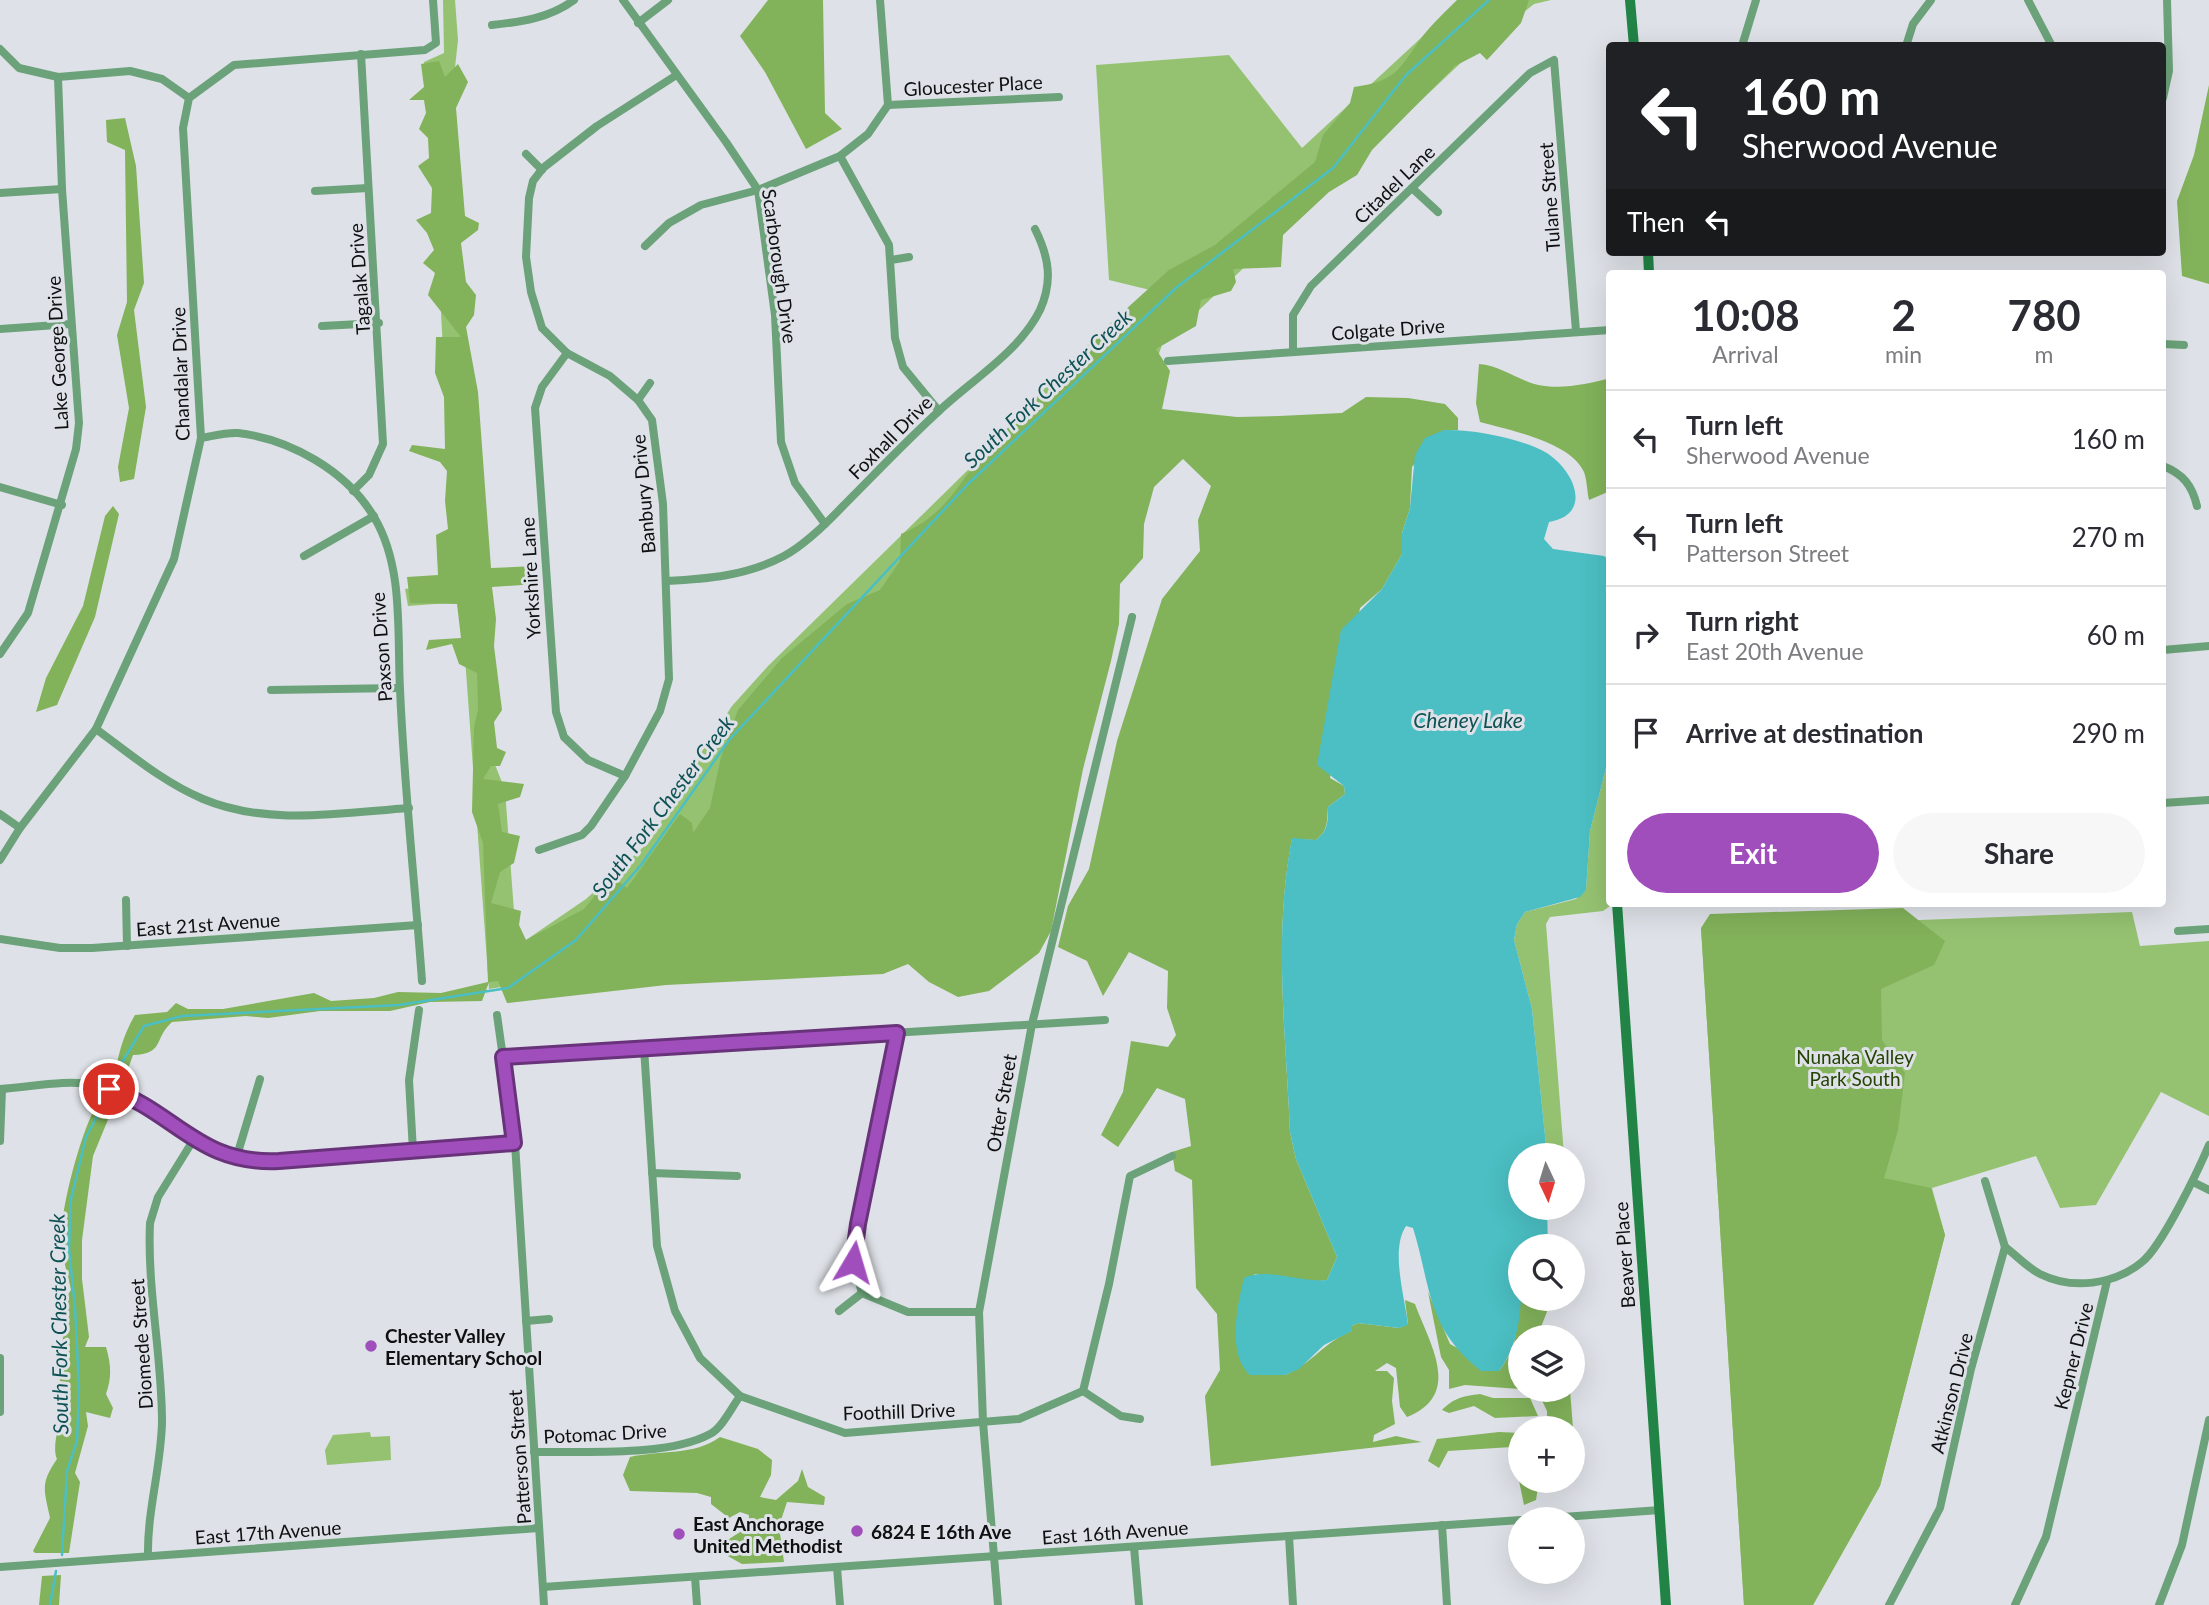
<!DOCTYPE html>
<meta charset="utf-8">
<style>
:root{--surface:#fff;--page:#f7f7f7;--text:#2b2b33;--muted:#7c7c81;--line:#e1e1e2;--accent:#a14ebd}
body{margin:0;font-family:Lato,sans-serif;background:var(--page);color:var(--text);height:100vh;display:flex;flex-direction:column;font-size:26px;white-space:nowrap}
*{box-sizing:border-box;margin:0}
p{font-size:23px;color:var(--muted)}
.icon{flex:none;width:38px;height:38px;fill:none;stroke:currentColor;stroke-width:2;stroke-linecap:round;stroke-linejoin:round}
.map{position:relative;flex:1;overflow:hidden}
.drawer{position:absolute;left:1606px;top:270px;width:560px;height:637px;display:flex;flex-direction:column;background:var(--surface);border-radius:7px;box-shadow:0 7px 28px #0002}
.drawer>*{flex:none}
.guide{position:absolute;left:1606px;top:42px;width:560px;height:214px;border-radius:7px;box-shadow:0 7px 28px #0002;background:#202124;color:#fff;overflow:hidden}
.needle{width:46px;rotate:176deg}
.controls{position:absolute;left:1508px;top:1143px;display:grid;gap:14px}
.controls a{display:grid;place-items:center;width:77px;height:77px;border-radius:50%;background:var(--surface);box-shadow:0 7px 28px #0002;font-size:35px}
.pin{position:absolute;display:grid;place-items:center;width:60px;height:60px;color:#fff;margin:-30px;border:4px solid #fff;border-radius:50%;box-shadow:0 2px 7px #0007}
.me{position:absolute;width:77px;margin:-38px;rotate:7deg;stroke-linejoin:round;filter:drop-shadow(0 0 5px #0008)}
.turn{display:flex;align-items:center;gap:24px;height:147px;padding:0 21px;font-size:32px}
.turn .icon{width:91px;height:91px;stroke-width:2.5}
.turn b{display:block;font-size:49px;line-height:60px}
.then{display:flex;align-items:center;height:66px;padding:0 21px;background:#0003;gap:14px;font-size:26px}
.eta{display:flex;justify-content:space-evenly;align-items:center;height:119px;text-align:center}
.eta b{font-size:42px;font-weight:700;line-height:49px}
.primary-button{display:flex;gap:14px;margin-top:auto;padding:14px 21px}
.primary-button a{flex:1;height:80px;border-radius:42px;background:var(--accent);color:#fff;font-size:28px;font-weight:700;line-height:80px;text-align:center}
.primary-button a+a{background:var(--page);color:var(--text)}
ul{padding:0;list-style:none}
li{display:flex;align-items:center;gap:21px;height:98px;padding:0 21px;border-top:2px solid var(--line)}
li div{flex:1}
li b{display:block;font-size:26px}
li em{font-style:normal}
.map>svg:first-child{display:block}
.green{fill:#95c271}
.forest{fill:#82b25a}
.water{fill:#4bbfc3}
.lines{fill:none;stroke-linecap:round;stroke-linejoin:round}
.stream{stroke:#4bbfc3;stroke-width:2.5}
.street{stroke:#6ba279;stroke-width:8}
.secondary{stroke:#228346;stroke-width:10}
.route-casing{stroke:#69337b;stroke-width:18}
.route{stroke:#a14ebd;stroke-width:12}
.poi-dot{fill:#a14ebd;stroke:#dee1e7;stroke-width:2.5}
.labels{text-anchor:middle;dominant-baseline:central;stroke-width:6;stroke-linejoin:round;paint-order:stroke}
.street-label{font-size:19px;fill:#0f1012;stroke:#dee1e7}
.park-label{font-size:19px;fill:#254302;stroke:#dee1e7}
.poi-label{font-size:19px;font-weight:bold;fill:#0f1012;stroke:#dee1e7;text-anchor:start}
.water-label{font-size:21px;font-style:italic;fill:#0e5254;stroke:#dee1e7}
</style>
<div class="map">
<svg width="2209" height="1605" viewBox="0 0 2209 1605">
<rect width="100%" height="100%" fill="#dee1e7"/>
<g class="green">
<path d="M443,0h12l3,40 -9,83 45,639 11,28 10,135 11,15 60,-41 64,-58 43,-76 39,-59 36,-40 203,-199 103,-110 76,-67 -41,-10 -13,-215 133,-10 73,93 160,-148h89l-17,4 -67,53 -305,288 -28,79 -329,543 -304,23v-3l-12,2 -28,-387 -53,4 -3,-17 54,-7c-17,-173 -18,-347 -35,-520l20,-9z"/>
<polygon points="1610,752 1607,841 1610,906 1603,911 1550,917 1546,924 1564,1155 1547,1155 1532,1009 1514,940 1517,924 1525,912 1576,899 1586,890 1590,831"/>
<polygon points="2132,912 2140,946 2209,941 2209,1116 2161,1092 2096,1205 2060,1208 2036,1156 1932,1188 1945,1235 1880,1486 1813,1605 1744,1605 1701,928"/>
<polygon points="370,1432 371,1437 390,1436 391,1460 327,1465 325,1450 333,1435"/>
</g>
<g class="forest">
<polygon points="768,0 823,0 825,113 842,129 806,149 765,72 740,36"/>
<path d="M1457,0h72l-8,23 -34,37 -7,-7 -25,13 -83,84 -15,25 -28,17 -46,43 -2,32 -48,2 3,13 -5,9 -30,9 -5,26 -40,23 14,22 -8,38 75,8 42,-1 63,-3 24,-16 42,1 37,6 13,14v12h-14l-32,37 -2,41 -8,25v21l-20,35 -22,19 -30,170 14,8 1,8 -17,13c-1,15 0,24 -12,33l-24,-1c-19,96 -6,196 -2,293l6,27 41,98 -10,23 -16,2 -57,-8 31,101c27,-11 41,-35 67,-44v-5l6,-3 41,5 9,-4 -3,-24 10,4c15,41 48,90 -8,113l-7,-10 -4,-39 -9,-5 -12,8h12l7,7 -2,23 3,23 -21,11 -1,7 23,-6 26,6 -211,24 -6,-70 15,-26 -3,-56 -21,-26 -4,-108 -17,-9 -3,-19 19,-6 -6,-47 -28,-11 -39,59 -17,-12 22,-43 8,-51 37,6 8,-12 -9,-27 1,-37 -39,-19 -26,44 -16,-35 -29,-14 10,-41 21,-37 28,-128 45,-142 38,-48 -2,-31 13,-34 -28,-27 -29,28 -10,37 -1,34 -23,26 -1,40 -8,37 -28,108 -32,162 -12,22 -50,38 -31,6 -29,-15 -21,-18 -25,10 -217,11 -159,18 -9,-22 -9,1 -7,19 -52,1 -40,9h-70l-52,7 -22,-2 -74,6c-19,17 -7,32 -39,33l-6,17 8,5 -4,6 -16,-3c1,-21 9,-47 20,-65l32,-3 9,-9 12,6h35l91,-16 17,8 43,-3 24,-6 43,1 47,-11 -5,-139 -11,-31 2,-84 4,-19 -1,-36 -18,-9 -7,-20 -26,6 3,-10 32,-2 -4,-34 -47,-1 -3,-26 31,-2 -2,-40 12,-6 -3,-28 2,-30 -7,-9 -31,-11 3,-6 33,4 -1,-52 -9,-24 1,-36h25l-33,-42 7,-22 -12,-10 11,-13 -7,-17 -11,-13 15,-7 1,-25 -14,-22 11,-8 -1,-20 -9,-9 7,-16 -2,-13h-15l15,-13 -3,-23 18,-3 6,16 13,-13 10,18 -12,26 9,108 14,7 -1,7 -17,13 5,39 10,13 -2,20 -8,12 12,65 13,176 45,-2v18l-44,3 4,32 -2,27 8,64 -8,12 3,26 9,4 -6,14h-9l-8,13 41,5 -4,13 -22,7 4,28 18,4 -6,27 -14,9 -9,31 30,8 -2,14 7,15 58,-31 27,-33 16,12 53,-74 12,9 1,10 17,-25 11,-51 17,-47 44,-52 65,-54 33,-14 20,-29 1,-27c44,-18 55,-48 84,-82 14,-17 32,-31 48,-45v-6l27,-14 5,-10 25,-21 1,-15 78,-71 46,-25 100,-83 8,-27 27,-32 4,-16c43,-6 45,-18 68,-50 10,-13 23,-25 35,-37z"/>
<polygon points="2209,85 2209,284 2182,276 2177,201 2194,155"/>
<polygon points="125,118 136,166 144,283 134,310 146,407 134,479 120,482 118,467 129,408 117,335 127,302 125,150 107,142 106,120"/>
<path d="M1479,364c17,1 32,11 47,17 26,11 58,4 84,-3v113l-21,9c-2,-9 -2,-20 -5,-28 -13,-30 -75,-42 -104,-50l-4,-19z"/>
<polygon points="113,506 119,514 95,617 57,705 36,712 46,678 83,606 105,516"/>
<polygon points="1903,908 1945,941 1934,965 1881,989 1882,1040 1905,1073 1898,1130 1884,1178 1931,1188 1945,1235 1880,1486 1813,1605 1744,1605 1701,928 1710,914"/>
<path d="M114,1105l-21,51 -11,84v39l7,58 -4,10h21c5,17 6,30 0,47l7,14 -3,10 -24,-6 2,14 -13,47 5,9 -11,71h-34l-2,-2 17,-33c-6,-29 -10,-34 7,-59 -7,-13 8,-56 12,-72l-9,-6 -3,-16 6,-27v-36l8,-12c-3,-15 -9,-33 -10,-49 -1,-30 19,-106 34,-133z"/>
<path d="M1428,1292l22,52 49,27c24,-32 14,-45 22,-77v4l31,1 -15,38h-16l-2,52 -54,-4 -16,4v-19l-8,-13z"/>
<polygon points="1537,1390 1570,1390 1573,1428 1547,1428 1547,1411"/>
<path d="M1480,1394l13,4h37l8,18 -43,2 -21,-12 -25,7 -7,-3c12,-12 21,-14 38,-16z"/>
<polygon points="1499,1432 1521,1433 1521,1480 1539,1481 1536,1500 1524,1505 1512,1447 1448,1451 1439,1468 1428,1461 1437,1439"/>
<path d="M720,1437l38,12 14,11 -1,15 -11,22 16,3 22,-19 4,-12 6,18 17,10 -1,8 -37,-3 -8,24 5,36 -42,2 -16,-9 3,-16 19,-12 1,-12 -9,-3 -11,6 -18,-14v-7l-14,-4 -67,-2 -7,-16 7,-18c30,-7 64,-1 90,-20z"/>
<polygon points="61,1575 59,1605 39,1605 42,1576"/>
</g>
<path class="water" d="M1444,430c28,-1 76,8 101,22 28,16 50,62 4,70l-5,17 9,10 51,7 6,5v191l-20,79 -4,59 -6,7 -55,15 -8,12 -3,16 18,69 15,146h-26v53h26l1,38h-27c0,43 5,89 -22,125h-18c-55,-44 -49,-81 -68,-143l-7,-2c-16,24 -1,71 2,99l-9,3 -41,-5 -6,3v5l-28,14 -25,24 -14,6h-35c-23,-20 -13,-69 -6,-97 23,-11 57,5 83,2l10,-23 -41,-98 -6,-27c-4,-97 -17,-197 2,-294l24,2c12,-9 12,-18 12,-33l17,-13 -1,-8 -27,-21 24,-135 41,-41 20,-35v-21l8,-25 5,-53 10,-17z"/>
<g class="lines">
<g class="stream">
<polyline points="62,1555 67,1471 77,1441 79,1389 75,1307 69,1249 71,1199 86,1137 106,1100 113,1077 144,1026 182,1016 399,1005 508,988 576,940 641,865 729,740 968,484 1177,287 1333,168 1406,75 1489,0"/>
<polyline points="50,1605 56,1571"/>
</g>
<g class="street">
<polyline points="623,0 726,142 758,190 775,315 781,442 795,483 825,524"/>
<polyline points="2028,0 2052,46"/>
<polyline points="638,23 668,0"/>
<path d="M492,25c29,-3 58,-7 82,-25"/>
<polyline points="1742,46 1756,0"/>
<polyline points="1906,46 1913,24 1931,0"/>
<polyline points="0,49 19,68 58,77 130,71 162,79 189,98"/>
<polyline points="2163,98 2169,71 2167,0"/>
<polyline points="888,105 1059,97"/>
<polyline points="526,154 542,170"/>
<polyline points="840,156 889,245 895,338 903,367 939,411"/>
<polyline points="1412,188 1438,212"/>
<polyline points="315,191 368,188"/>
<polyline points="0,193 62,189"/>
<polyline points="645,246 669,223 701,205 758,190 840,156 868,134 888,105 880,0"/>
<polyline points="891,260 909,257"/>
<polyline points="322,326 379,323"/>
<polyline points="0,329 71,324"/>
<polyline points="2163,344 2184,345"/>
<polyline points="1293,352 1293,315 1311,286 1530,73 1554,60 1576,331"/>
<polyline points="567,353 542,387 535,408 556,712 564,737 588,760 625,776"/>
<polyline points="1168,361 1610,330"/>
<polyline points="638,400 650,383"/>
<path d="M201,438c12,-2 26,-6 37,-5 52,6 109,38 136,84 30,50 23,116 26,172 4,97 15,195 22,292"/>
<path d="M2163,466c20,8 29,19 34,40"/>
<polyline points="0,487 62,505"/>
<polyline points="353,491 369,475 383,444 361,54"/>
<polyline points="304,556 374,516"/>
<path d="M666,581c41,-2 80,-5 118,-25 22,-12 43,-33 60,-51 32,-32 62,-64 95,-94 33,-31 81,-60 101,-101 13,-29 9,-53 -5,-81"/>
<polyline points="2163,650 2209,646"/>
<polyline points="0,654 28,613 76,449 79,423 62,189 58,77"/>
<polyline points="271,690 399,688"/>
<path d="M96,729c34,25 67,53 107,70 64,27 138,14 206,9"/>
<polyline points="2163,803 2209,800"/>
<polyline points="0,814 20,828"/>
<polyline points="539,850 582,835 591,826 625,776 660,711 669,679 663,504 652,420 638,400 610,376 567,353 542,328 531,292 526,257 529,198 533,181 543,168 597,126 675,76"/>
<polyline points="0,860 20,828 96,729 174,559 201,438 183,128 189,98 234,65 425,50 436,43 433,0"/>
<polyline points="126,900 127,946"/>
<polyline points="2178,931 2209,929"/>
<polyline points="0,939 60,948 92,948 418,925"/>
<polyline points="497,1015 515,1143 544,1605"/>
<polyline points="897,1033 858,1224 853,1262 862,1293 908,1312 979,1312"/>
<polyline points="644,1048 657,1246 675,1311 700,1358 740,1396 845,1433 1019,1419 1083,1391 1109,1284 1130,1176 1172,1156"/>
<polyline points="503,1057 1105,1020"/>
<path d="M0,1089c31,-2 66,-10 96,-4 59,13 98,67 159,77l260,-19"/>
<polyline points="0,1141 2,1089"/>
<polyline points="413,1151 409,1080 419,1010"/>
<polyline points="236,1159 260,1079"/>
<polyline points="652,1173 737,1176"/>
<polyline points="2193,1182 2209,1190"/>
<path d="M2005,1247c11,8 23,21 35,27 32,16 74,11 102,-12 20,-16 56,-91 67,-117"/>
<polyline points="839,1311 862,1293"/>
<polyline points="526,1321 549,1319"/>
<polyline points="0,1358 0,1412"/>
<polyline points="1083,1391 1121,1416 1140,1419"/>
<path d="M534,1452c49,-1 134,5 176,-18 12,-6 22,-27 30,-38"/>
<polyline points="1535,1519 1660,1510"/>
<polyline points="1442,1525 1447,1605"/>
<polyline points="1289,1536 1293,1605"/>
<polyline points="1134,1547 1139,1605"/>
<path d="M148,1556c-1,-45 13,-88 14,-134 0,-66 -15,-133 -12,-199l8,-26 36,-58"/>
<polyline points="0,1567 539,1528"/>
<polyline points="837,1567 840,1605"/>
<polyline points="695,1577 697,1605"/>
<polyline points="543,1587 1521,1520"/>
<polyline points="998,1605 983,1422 979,1312 1032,1024 1132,617"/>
<polyline points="1889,1605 1940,1508 1971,1369 2005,1247 1985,1181"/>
<polyline points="2015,1605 2046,1537 2107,1281"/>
<polyline points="2159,1605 2182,1545 2209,1420"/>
</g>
<g class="secondary">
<polyline points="1630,0 1634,46"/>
<polyline points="1648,252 1649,273"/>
<polyline points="1617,903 1666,1605"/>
</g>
</g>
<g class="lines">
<defs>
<path id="route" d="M109,1089c67,23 89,76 170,72l235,-18 -11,-86 394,-24 -39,191 -5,38"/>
</defs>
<use href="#route" class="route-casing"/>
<use href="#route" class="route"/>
</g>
<g class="poi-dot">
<circle cx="371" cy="1346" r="7"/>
<circle cx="857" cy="1531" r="7"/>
<circle cx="679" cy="1534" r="7"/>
</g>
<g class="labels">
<g class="street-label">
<text transform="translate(973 85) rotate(-3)">Gloucester Place</text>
<text transform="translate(1394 184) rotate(-44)">Citadel Lane</text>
<text transform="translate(1549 197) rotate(-94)">Tulane Street</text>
<text transform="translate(780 266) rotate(82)">Scarborough Drive</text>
<text transform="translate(359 279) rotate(-94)">Tagalak Drive</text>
<text transform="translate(1388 329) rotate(-4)">Colgate Drive</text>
<text transform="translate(57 353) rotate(-93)">Lake George Drive</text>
<text transform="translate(180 374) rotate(-92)">Chandalar Drive</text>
<text transform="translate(890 437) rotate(-45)">Foxhall Drive</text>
<text transform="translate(643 494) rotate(-95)">Banbury Drive</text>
<text transform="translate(530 578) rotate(-93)">Yorkshire Lane</text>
<text transform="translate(381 647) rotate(-94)">Paxson Drive</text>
<text transform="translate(208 924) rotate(-4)">East 21st Avenue</text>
<text transform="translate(1001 1103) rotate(-80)">Otter Street</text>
<text transform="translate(1624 1255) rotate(-94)">Beaver Place</text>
<text transform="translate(141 1344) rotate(-94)">Diomede Street</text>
<text transform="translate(2073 1356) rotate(-76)">Kepner Drive</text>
<text transform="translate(1951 1393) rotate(-76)">Atkinson Drive</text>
<text transform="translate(899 1411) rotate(-2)">Foothill Drive</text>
<text transform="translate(605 1433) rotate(-3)">Potomac Drive</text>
<text transform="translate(519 1457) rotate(-94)">Patterson Street</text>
<text transform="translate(268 1532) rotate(-4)">East 17th Avenue</text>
<text transform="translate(1115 1532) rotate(-4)">East 16th Avenue</text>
</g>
<g class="park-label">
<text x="1855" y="1056">Nunaka Valley<tspan x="1855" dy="22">Park South</tspan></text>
</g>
<g class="poi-label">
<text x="385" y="1335">Chester Valley<tspan x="385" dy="22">Elementary School</tspan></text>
<text x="693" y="1523">East Anchorage<tspan x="693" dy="22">United Methodist</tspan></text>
<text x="871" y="1531">6824 E 16th Ave</text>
</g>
<g class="water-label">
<text transform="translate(1047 388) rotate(-43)">South Fork Chester Creek</text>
<text x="1468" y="719">Cheney Lake</text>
<text transform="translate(662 806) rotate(-53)">South Fork Chester Creek</text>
<text transform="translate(58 1324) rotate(-91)">South Fork Chester Creek</text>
</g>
</g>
</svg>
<div class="controls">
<a><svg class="needle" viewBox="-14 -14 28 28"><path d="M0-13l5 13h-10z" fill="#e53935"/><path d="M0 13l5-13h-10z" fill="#7c7c81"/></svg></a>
<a><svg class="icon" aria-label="search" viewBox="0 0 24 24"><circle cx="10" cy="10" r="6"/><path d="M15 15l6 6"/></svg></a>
<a><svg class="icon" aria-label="layers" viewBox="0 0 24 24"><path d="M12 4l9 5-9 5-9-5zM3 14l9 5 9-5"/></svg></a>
<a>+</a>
<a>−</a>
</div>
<div class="pin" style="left:109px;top:1089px;background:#d93025"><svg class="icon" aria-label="arrive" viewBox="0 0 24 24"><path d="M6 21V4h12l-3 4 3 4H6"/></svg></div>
<svg class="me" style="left:853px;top:1262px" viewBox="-20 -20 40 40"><path d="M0-17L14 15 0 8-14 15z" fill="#a14ebd" stroke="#fff" stroke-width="4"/></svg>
<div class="guide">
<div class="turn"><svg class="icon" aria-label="left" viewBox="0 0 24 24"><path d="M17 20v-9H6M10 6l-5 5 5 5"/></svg><div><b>160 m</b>Sherwood Avenue</div></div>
<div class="then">Then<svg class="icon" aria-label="left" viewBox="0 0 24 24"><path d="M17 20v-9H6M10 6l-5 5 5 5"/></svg></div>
</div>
<section class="drawer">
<div class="eta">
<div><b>10:08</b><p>Arrival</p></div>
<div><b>2</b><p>min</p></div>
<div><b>780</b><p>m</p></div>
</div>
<ul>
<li><svg class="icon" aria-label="left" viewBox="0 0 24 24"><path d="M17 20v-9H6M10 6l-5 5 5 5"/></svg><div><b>Turn left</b><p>Sherwood Avenue</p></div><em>160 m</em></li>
<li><svg class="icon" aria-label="left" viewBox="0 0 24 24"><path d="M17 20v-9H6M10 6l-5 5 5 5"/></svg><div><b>Turn left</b><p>Patterson Street</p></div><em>270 m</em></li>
<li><svg class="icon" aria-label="right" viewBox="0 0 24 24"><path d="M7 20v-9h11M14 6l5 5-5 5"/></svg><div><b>Turn right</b><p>East 20th Avenue</p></div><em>60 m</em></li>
<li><svg class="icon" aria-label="arrive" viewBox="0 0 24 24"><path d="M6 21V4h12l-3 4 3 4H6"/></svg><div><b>Arrive at destination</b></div><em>290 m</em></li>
</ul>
<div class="primary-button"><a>Exit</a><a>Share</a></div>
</section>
</div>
